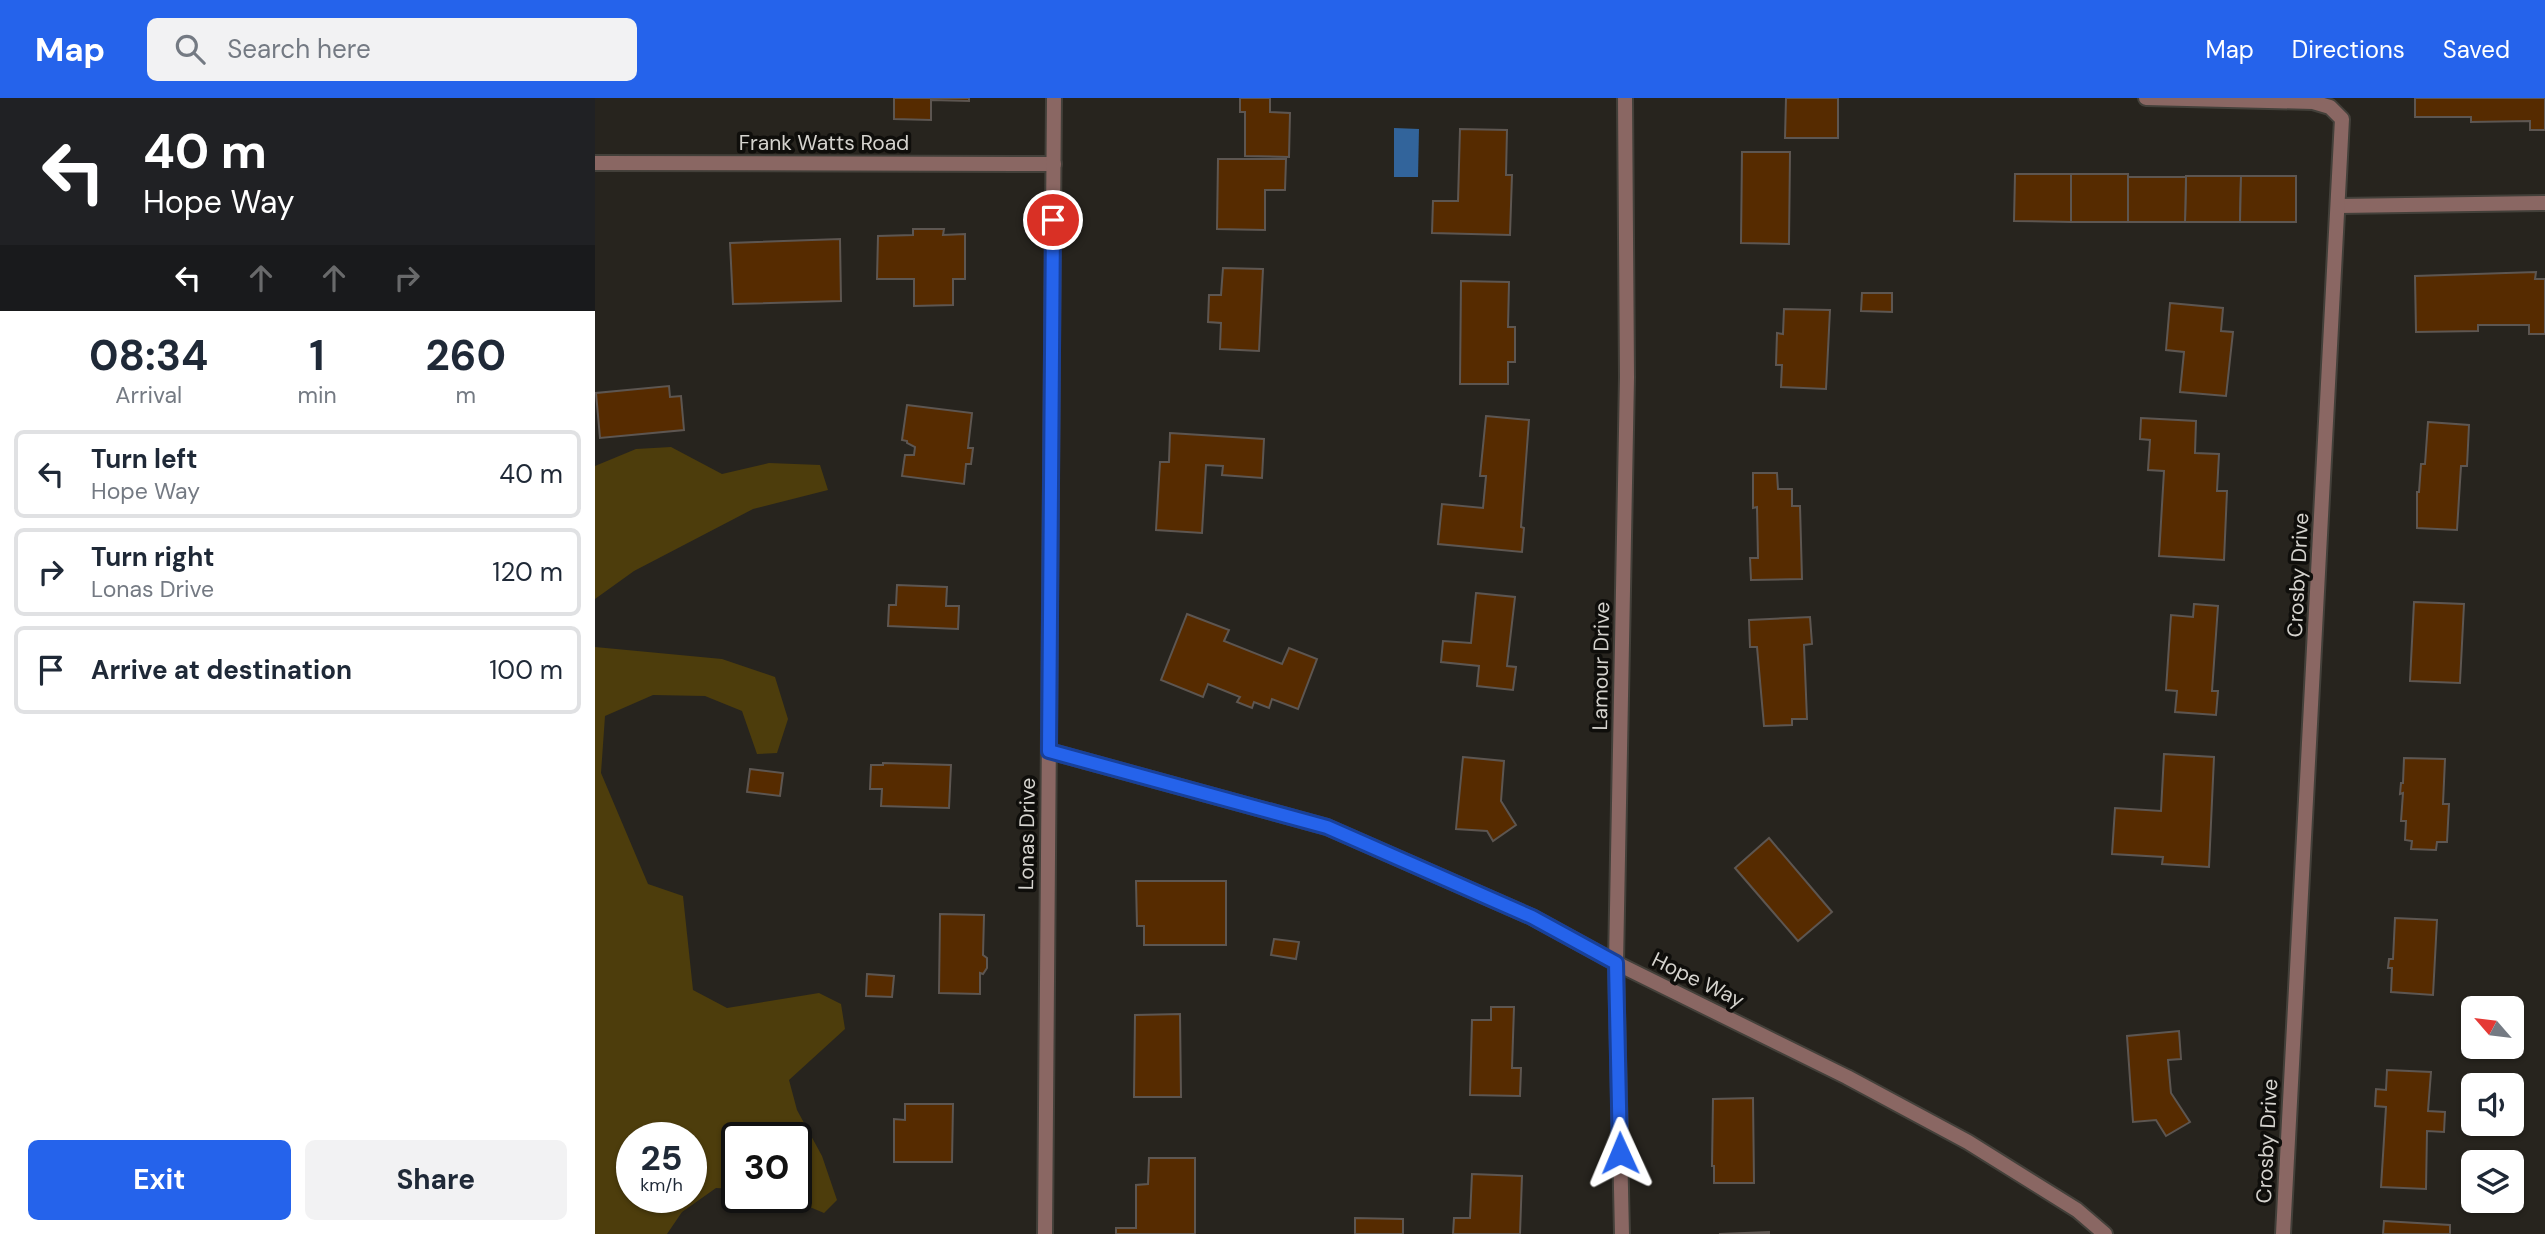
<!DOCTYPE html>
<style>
:root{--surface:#fff;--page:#f2f2f3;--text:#1f2937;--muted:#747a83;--line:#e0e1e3;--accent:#2563eb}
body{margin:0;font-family:"DM Sans",sans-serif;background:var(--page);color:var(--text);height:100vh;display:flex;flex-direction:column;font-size:26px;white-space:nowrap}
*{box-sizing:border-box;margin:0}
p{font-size:23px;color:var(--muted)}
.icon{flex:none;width:38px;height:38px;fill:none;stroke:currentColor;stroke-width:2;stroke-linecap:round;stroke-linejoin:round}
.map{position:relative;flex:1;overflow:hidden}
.details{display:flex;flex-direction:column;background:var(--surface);width:595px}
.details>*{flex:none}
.guide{background:#202124;color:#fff;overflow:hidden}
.needle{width:46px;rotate:298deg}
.buttons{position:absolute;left:1866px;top:898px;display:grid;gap:14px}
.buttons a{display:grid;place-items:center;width:63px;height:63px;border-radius:10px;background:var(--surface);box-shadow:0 2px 5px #0004;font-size:35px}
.speed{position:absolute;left:21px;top:1024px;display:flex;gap:14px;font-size:35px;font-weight:700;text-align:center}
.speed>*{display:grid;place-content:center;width:91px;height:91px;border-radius:50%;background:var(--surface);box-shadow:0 2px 5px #0004;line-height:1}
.speed small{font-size:18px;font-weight:400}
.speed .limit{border:4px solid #111;border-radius:10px;background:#fff;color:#111}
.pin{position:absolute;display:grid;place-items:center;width:60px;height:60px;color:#fff;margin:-30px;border:4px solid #fff;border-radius:50%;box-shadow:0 2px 7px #0007}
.me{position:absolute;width:77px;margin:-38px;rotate:359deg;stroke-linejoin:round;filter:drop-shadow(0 0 5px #0008)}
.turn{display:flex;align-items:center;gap:24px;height:147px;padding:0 28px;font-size:32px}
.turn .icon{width:91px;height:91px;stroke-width:2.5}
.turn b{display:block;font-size:49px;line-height:60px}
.lanes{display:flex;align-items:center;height:66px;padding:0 28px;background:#0003;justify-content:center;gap:35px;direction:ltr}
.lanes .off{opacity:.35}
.eta{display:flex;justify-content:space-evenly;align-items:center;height:119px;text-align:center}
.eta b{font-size:42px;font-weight:700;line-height:49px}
.cta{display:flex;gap:14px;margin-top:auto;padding:14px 28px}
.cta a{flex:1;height:80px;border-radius:10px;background:var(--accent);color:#fff;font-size:28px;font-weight:700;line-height:80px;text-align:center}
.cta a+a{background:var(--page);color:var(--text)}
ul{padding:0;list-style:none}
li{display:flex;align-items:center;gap:21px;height:88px;margin:0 14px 10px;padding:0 14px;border:4px solid var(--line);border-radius:10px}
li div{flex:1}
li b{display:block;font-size:26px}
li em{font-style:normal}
header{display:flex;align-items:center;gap:42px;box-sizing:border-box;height:98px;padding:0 35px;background:var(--accent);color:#fff}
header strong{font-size:33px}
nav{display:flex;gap:38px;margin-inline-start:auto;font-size:24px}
.search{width:490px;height:63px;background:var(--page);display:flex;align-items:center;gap:18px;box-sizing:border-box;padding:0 24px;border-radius:10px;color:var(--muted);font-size:26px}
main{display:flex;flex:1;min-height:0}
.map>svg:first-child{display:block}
.green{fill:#4d3d0c;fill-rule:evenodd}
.water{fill:#32649b}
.building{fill:#562b00;stroke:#5d5651;stroke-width:2}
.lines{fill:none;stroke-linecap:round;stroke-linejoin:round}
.service-casing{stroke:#43403a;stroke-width:18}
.minor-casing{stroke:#43403a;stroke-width:18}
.tertiary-casing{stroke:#43403a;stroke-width:18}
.service{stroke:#8a6763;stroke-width:14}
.minor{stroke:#8a6763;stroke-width:14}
.tertiary{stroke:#8a6763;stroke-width:14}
.route-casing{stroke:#184099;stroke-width:18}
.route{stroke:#2563eb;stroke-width:12}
.labels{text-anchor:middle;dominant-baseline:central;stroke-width:7;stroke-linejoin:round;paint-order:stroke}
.street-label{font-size:21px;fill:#d5d3ce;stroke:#0f0e0b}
</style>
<header>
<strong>Map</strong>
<div class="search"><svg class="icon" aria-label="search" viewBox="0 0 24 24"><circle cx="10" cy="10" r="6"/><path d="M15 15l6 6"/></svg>Search here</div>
<nav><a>Map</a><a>Directions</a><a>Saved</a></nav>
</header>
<main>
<section class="details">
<div class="guide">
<div class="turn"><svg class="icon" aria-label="left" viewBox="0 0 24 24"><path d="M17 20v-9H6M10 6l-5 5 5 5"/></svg><div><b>40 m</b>Hope Way</div></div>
<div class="lanes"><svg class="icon" aria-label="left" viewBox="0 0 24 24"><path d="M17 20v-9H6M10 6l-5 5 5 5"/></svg><svg class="icon off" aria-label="ahead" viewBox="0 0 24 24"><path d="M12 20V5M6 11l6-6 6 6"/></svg><svg class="icon off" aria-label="ahead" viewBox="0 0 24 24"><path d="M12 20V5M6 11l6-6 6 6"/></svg><svg class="icon off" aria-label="right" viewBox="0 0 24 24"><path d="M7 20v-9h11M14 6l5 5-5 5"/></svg></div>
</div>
<div class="eta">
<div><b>08:34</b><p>Arrival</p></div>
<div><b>1</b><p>min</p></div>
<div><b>260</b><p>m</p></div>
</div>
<ul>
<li><svg class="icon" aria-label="left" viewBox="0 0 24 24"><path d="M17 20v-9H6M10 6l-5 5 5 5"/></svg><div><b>Turn left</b><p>Hope Way</p></div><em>40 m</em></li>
<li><svg class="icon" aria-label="right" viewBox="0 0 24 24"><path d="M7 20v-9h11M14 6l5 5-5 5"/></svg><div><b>Turn right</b><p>Lonas Drive</p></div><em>120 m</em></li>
<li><svg class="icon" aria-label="arrive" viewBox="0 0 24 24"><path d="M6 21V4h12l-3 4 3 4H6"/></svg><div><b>Arrive at destination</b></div><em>100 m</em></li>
</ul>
<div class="cta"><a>Exit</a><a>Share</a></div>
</section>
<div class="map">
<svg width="1950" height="1136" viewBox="0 0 1950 1136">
<rect width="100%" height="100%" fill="#27241e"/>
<g class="green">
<polygon points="76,349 127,376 174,365 225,367 233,392 158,411 39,473 0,501 0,368 41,351"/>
<path d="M0,549l127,12 53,18 13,42 -11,34 -20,1 -15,-43 -37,-15 -52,-1 -48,21 -4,57 47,111 35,12 10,94 34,18 92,-15 22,11 4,25 -56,51 8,30 25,46 15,44 -13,13 -38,-16h10v-59h-59v51l-21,-1 -34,24 -15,22h-72zM37,1040h59v59h-59z"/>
</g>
<polygon class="water" points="799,30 824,31 823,79 799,79"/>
<g class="building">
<polygon points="299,0 374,0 374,3 336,2 336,22 299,21"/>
<polygon points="645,0 675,0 675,14 695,15 694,59 650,58 650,14 645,14"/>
<polygon points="1191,0 1243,0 1243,40 1190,40"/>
<polygon points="1820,0 1950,0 1950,32 1935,32 1935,23 1876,24 1876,19 1820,19"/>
<polygon points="865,31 912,32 911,77 917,77 915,137 837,135 838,103 863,103"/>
<polygon points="1147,54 1195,54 1194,146 1146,145"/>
<polygon points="623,61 691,61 690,92 670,92 670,132 622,131"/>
<polygon points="1420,76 1476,76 1476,124 1419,123"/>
<rect x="1476" y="76" width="57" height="48"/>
<polygon points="1591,78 1646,78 1645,124 1590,124"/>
<polygon points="1646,78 1701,78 1701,124 1645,124"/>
<polygon points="1533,79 1591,79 1590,124 1533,124"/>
<polygon points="318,131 349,131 348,137 370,136 370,181 358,181 358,207 319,208 319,181 282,181 283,138 318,137"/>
<polygon points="245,141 246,203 138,206 135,145"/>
<polygon points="628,170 668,171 664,253 625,251 626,225 613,224 614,197 626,197"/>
<polygon points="1941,174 1940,181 1950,181 1950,236 1934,236 1934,227 1883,227 1883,233 1821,234 1820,178"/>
<polygon points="866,183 914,184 913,229 920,229 920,264 913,264 913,286 865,286"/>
<polygon points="1267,195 1297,195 1297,214 1266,213"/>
<polygon points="1575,205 1628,210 1626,233 1638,234 1631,298 1585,294 1589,254 1571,252"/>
<polygon points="1189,211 1235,212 1231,291 1186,289 1187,267 1181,267 1182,235 1188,236"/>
<polygon points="74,288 75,299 86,298 89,332 5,340 1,295"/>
<polygon points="312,307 377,315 373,350 378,350 376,366 371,366 369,386 307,378 310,357 319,357 320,349 312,345 312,343 307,342"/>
<polygon points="891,318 934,322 926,429 929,430 927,454 843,446 847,406 888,410 891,378 885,378"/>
<polygon points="1546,320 1601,323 1600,355 1624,356 1622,393 1632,393 1629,462 1564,458 1569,373 1553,372 1555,342 1545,341"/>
<polygon points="1833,324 1874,327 1872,368 1866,368 1862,432 1822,430 1822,394 1824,394 1826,366 1830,366"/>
<polygon points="575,335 669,341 667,380 627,377 628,368 611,367 607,435 561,432 565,364 574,364"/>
<polygon points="1158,375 1182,375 1183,391 1197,391 1197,408 1205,408 1207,481 1156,482 1155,460 1163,460 1162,409 1158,410"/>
<polygon points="302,487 352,489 351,508 364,508 363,531 293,528 294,507 301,507"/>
<polygon points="881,495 920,499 912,568 921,569 918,592 882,588 884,568 846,564 848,543 876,545"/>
<polygon points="1819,504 1869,506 1865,585 1815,583"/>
<polygon points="1599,506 1623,508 1617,593 1623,593 1621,617 1580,614 1582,593 1571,592 1576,517 1598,519"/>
<polygon points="592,516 634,532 629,543 687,566 694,550 722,561 703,611 677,601 674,610 659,604 657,610 642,604 645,599 613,586 608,599 566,582"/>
<polygon points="1215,519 1217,546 1209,547 1212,621 1197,621 1197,627 1169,628 1162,549 1155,549 1154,522"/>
<polygon points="1569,656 1619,659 1614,769 1567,766 1568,759 1517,756 1520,710 1566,713"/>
<polygon points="868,659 909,663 906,703 921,727 898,743 892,733 861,731"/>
<polygon points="1809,660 1850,661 1848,706 1854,706 1852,744 1842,744 1841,752 1816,751 1817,743 1810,742 1811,723 1806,723 1808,695 1805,696 1806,685 1808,685"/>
<polygon points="288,665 356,667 354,710 286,708 287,691 275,691 276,667 288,667"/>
<polygon points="155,671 188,675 185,698 152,694"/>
<polygon points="1174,740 1237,814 1203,843 1140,770"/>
<polygon points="541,783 631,783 631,847 549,847 549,828 542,828"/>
<polygon points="345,816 389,817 388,857 392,860 392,870 388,876 385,875 385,896 344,895"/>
<polygon points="1800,820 1842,822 1838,897 1796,894 1797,870 1793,870 1794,861 1798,861"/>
<polygon points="679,841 704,844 701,861 676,857"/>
<polygon points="272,876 299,878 297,899 271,898"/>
<polygon points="896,909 919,909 917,970 926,970 925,998 875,997 877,922 896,922"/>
<polygon points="585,916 586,999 539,999 540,917"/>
<polygon points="1584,933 1586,961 1573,962 1576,995 1595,1024 1571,1038 1561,1022 1538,1024 1532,938"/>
<polygon points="1792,972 1836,974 1833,1013 1850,1014 1849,1034 1832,1033 1831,1091 1786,1089 1791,1009 1780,1008 1781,991 1791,992"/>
<polygon points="1158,1000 1159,1085 1119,1085 1119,1068 1117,1068 1118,1001"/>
<polygon points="310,1006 358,1006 357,1064 299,1064 299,1021 310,1022"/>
<polygon points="554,1060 600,1060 600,1136 521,1136 521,1130 541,1130 541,1087 553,1086"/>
<polygon points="877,1076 927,1078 925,1136 858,1136 859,1120 875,1120"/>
<polygon points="760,1120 808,1121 808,1136 760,1136"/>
<polygon points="1789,1123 1855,1127 1855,1136 1788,1136"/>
<polygon points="1174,1134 1174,1136 1124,1136"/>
</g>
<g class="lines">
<defs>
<polyline id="service" points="1744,108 1950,105"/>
<g id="minor">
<polyline points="1551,0 1718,4 1735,9 1747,21 1688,1136"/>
<polyline points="0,65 459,66"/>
<polyline points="454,653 732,729 937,819 1021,865 1252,979 1373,1044 1482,1112 1510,1136"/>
<polyline points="1027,1136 1021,865 1032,279 1030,0"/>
</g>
<polyline id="tertiary" points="450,1136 459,0"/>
</defs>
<use href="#service" class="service-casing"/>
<use href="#minor" class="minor-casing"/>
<use href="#tertiary" class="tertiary-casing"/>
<use href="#service" class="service"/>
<use href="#minor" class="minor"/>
<use href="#tertiary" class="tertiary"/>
</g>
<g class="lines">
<defs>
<polyline id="route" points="458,122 454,653 732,729 937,819 1021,865 1025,1055"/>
</defs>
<use href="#route" class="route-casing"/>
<use href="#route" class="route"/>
</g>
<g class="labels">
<g class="street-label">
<text x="229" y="45">Frank Watts Road</text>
<text transform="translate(1703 477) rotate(-87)">Crosby Drive</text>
<text transform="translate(1006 568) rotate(-89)">Lamour Drive</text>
<text transform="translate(432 736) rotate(-89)">Lonas Drive</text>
<text transform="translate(1103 882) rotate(26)">Hope Way</text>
<text transform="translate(1672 1043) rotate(-87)">Crosby Drive</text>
</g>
</g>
</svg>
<div class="buttons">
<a><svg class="needle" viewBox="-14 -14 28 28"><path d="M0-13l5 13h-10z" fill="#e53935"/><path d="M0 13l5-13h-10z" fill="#747a83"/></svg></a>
<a><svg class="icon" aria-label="sound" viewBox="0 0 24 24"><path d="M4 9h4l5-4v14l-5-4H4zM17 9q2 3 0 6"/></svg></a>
<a><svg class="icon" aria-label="layers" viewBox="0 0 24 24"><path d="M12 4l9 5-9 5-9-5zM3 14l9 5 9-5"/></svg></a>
</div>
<div class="speed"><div>25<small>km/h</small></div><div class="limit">30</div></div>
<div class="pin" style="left:458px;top:122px;background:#d93025"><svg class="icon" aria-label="arrive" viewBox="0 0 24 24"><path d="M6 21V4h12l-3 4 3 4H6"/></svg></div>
<svg class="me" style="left:1025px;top:1055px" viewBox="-20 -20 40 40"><path d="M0-17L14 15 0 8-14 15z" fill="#2563eb" stroke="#fff" stroke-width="4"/></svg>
</div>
</main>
